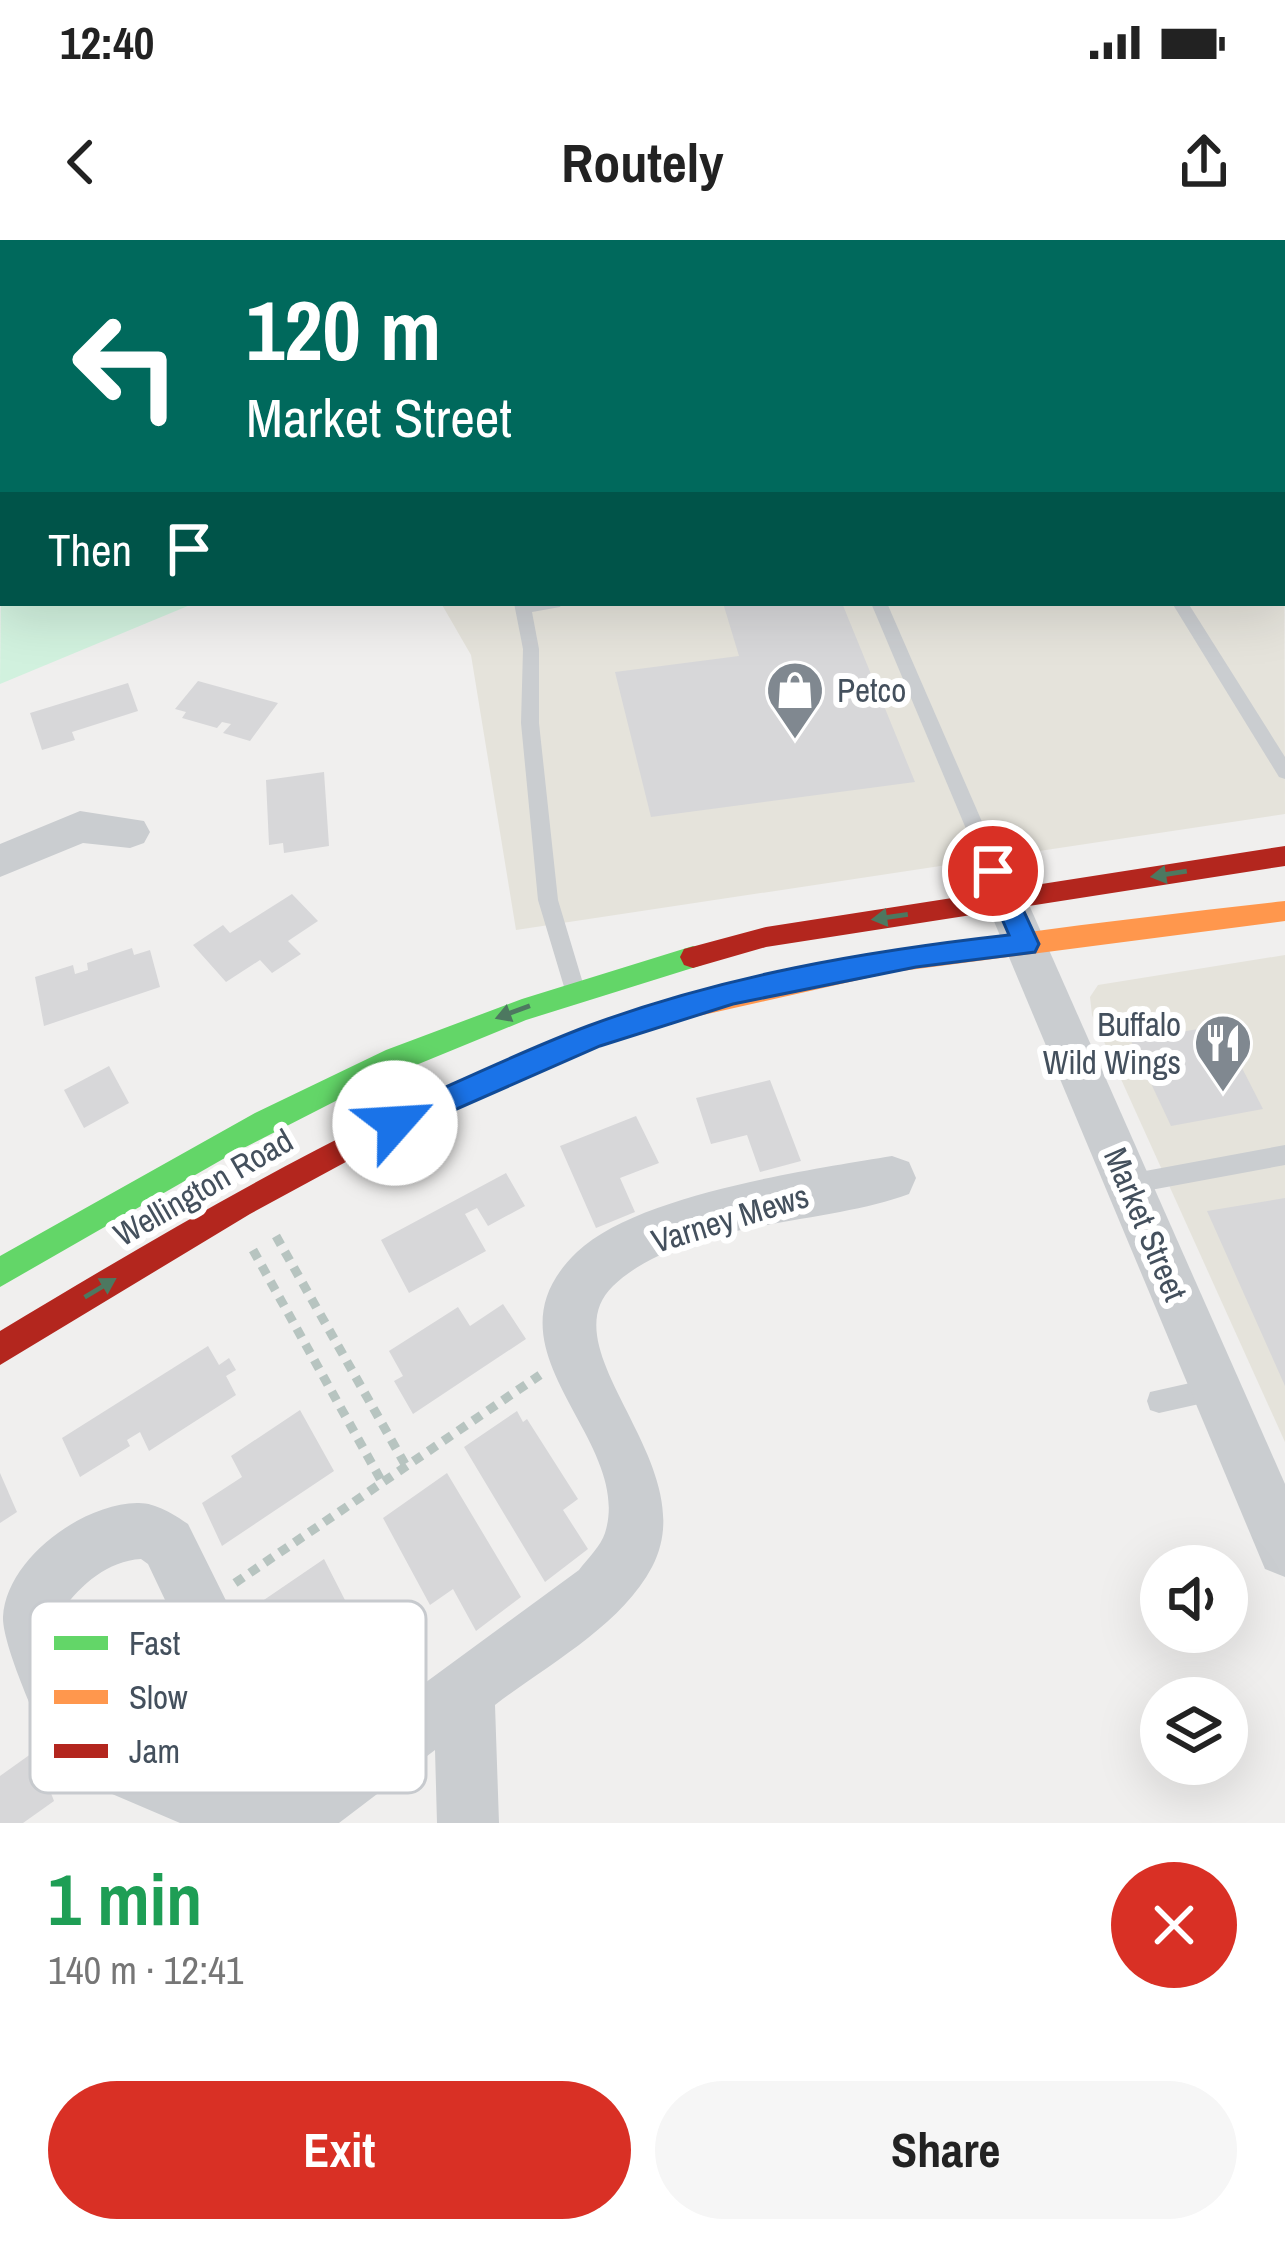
<!DOCTYPE html>
<meta charset="utf-8">
<style>
:root{--surface:#fff;--page:#f6f6f6;--text:#222;--muted:#767676;--accent:#d93025}
body{margin:0;font-family:"Archivo Narrow",sans-serif;background:var(--page);color:var(--text);height:100vh;display:flex;flex-direction:column;font-size:45px;white-space:nowrap}
*{box-sizing:border-box;margin:0}
p{font-size:39px;color:var(--muted)}
.icon{flex:none;width:66px;height:66px;fill:none;stroke:currentColor;stroke-width:2;stroke-linecap:round;stroke-linejoin:round}
.map{position:relative;height:1583px;overflow:hidden}
.sheet{display:flex;flex-direction:column;background:var(--surface);flex:1}
.sheet>*{flex:none}
.guide{position:absolute;left:0px;top:0px;width:1287px;height:366px;box-shadow:0 12px 48px #0002;background:#00695c;color:#fff;overflow:hidden}
.fabs{position:absolute;left:1140px;top:1305px;display:grid;gap:24px}
.fabs a{display:grid;place-items:center;width:108px;height:108px;border-radius:50%;background:var(--surface);box-shadow:0 12px 48px #0002;font-size:60px}
.pin{position:absolute;display:grid;place-items:center;width:102px;height:102px;color:#fff;margin:-51px;border:6px solid #fff;border-radius:50%;box-shadow:0 3px 12px #0007}
.me{position:absolute;width:132px;margin:-66px;rotate:64deg;stroke-linejoin:round;filter:drop-shadow(0 0 9px #0008)}
.turn{display:flex;align-items:center;gap:42px;height:252px;padding:0 48px;font-size:54px}
.turn .icon{width:156px;height:156px;stroke-width:2.5}
.turn b{display:block;font-size:84px;line-height:102px}
.then{display:flex;align-items:center;height:114px;padding:0 48px;background:#0003;gap:24px;font-size:45px}
.round{display:grid;place-items:center;flex:none;width:126px;height:126px;border-radius:63px;background:var(--page)}
.head{display:flex;align-items:center;justify-content:space-between;height:204px;padding:0 48px}
h1{font-size:72px;font-weight:700;line-height:90px;color:#1e9e55}
.primary-button{display:flex;gap:24px;margin-top:auto;padding:24px 48px}
.primary-button a{flex:1;height:138px;border-radius:72px;background:var(--accent);color:#fff;font-size:48px;font-weight:700;line-height:138px;text-align:center}
.primary-button a+a{background:var(--page);color:var(--text)}
.status{display:flex;justify-content:space-between;align-items:center;height:84px;padding:0 60px;background:var(--surface);direction:ltr}
.status svg{height:33px;fill:currentColor}
header{display:flex;justify-content:space-between;align-items:center;height:156px;padding:0 48px;background:var(--surface);font-size:54px;font-weight:700}
.map>svg:first-child{display:block}
.commercial{fill:#e5e3db}
.green{fill:#d1f1de}
.building{fill:#d7d7d9}
.lines{fill:none;stroke-linecap:round;stroke-linejoin:round}
.path{stroke:#b7c4c0;stroke-width:9;stroke-dasharray:10 8;stroke-linecap:butt}
.lane{fill:#cacdd0;fill-rule:evenodd}
.street{fill:#cacdd0;fill-rule:evenodd}
.fast{fill:#63d668;fill-rule:evenodd}
.slow{fill:#ff974d;fill-rule:evenodd}
.jam{fill:#b3261e;fill-rule:evenodd}
.oneway{fill:#4d7860}
.route{fill:#1a73e8;stroke:#114b97;stroke-width:3}
.labels{text-anchor:middle;dominant-baseline:central;stroke-width:12;stroke-linejoin:round;paint-order:stroke}
.poi-label{font-size:33px;fill:#44505d;stroke:#fff;text-anchor:start}
.street-label{font-size:33px;fill:#44505d;stroke:#fff}
.key{fill:#fff;stroke:#c7cace;stroke-width:3}
.key-label{font-size:33px;fill:#44505d}
</style>
<div class="status"><b>12:40</b><svg viewBox="0 0 49 12"><path d="M0 12V9h3v3zM5 12V6h3v6zM10 12V3h3v9zM15 12V0h3v12zM26 1h20v11H26zM47 4h2v5h-2z"/></svg></div>
<header><svg class="icon" aria-label="back" viewBox="0 0 24 24"><path d="M15 5l-7 7 7 7"/></svg>Routely<svg class="icon" aria-label="share" viewBox="0 0 24 24"><path d="M12 15V3M7 8l5-5 5 5M5 13v7h14v-7"/></svg></header>
<div class="map">
<svg width="1285" height="1583" viewBox="0 0 1285 1583">
<rect width="100%" height="100%" fill="#f0efee"/>
<g class="commercial">
<polygon points="350,0 1017,0 1022,3 350,3"/>
<polygon points="1284,181 1285,574 516,690 471,415 441,363 1284,363"/>
<polygon points="1285,715 1285,1202 1092,775 1090,757 1098,745"/>
</g>
<polygon class="green" points="3,146 3,363 195,363 0,444"/>
<g class="building">
<polygon points="723,363 842,363 915,542 651,577 615,432 739,416"/>
<polygon points="198,441 278,463 250,501 223,493 231,484 222,482 217,488 182,478 186,472 175,469"/>
<polygon points="128,443 138,471 72,492 75,500 42,510 30,473"/>
<polygon points="324,532 329,606 284,613 283,603 269,605 266,540"/>
<polygon points="292,654 318,681 288,701 301,714 272,733 260,720 226,742 193,705 223,685 230,693"/>
<polygon points="132,708 134,715 150,710 160,747 44,786 35,737 73,725 75,734 88,730 87,723"/>
<polygon points="1220,785 1263,869 1171,886 1131,801"/>
<polygon points="109,826 129,863 84,888 64,850"/>
<polygon points="770,840 801,921 760,932 747,895 711,904 696,858"/>
<polygon points="636,876 659,923 620,938 635,972 596,988 560,906"/>
<polygon points="506,933 525,966 488,986 477,968 465,974 486,1011 409,1053 381,1000"/>
<polygon points="1285,958 1285,1146 1207,971"/>
<polygon points="503,1064 526,1099 413,1174 394,1141 403,1136 389,1111 458,1067 470,1086"/>
<polygon points="208,1106 219,1125 229,1118 236,1130 226,1136 236,1155 149,1211 140,1192 127,1200 130,1206 80,1237 62,1198"/>
<polygon points="300,1170 334,1231 222,1306 202,1263 242,1237 231,1216"/>
<polygon points="517,1171 523,1182 527,1179 578,1259 563,1270 588,1309 545,1342 464,1207"/>
<polygon points="0,1233 17,1272 0,1283"/>
<polygon points="447,1233 521,1357 476,1391 453,1349 430,1365 383,1278"/>
<polygon points="324,1319 370,1409 352,1423 374,1468 325,1503 258,1364"/>
<polygon points="35,1511 54,1561 23,1583 0,1583 0,1536"/>
</g>
<g class="lines">
<g class="path">
<polyline points="276,996 406,1226"/>
<polyline points="253,1010 382,1242"/>
<polyline points="235,1343 540,1135"/>
</g>
<g class="lane">
<polygon points="370,0 382,0 381,3 369,3"/>
<polygon points="573,0 586,0 588,3 575,3"/>
<polygon points="876,0 890,0 892,3 878,3"/>
<polygon points="992,0 1007,0 1009,3 994,3"/>
<polygon points="1284,210 1285,211 1285,221 1284,220"/>
<rect x="1284" y="281" width="1" height="10"/>
<polygon points="1284,354 1285,354 1285,366 1278,363 1284,363"/>
<polygon points="514,363 562,363 560,367 532,372 539,409 539,483 558,660 585,750 582,756 568,756 565,750 538,660 521,483 523,409"/>
<polygon points="871,363 887,363 1016,660 1013,666 999,666 996,660"/>
<polygon points="1172,363 1188,363 1285,517 1285,539 1279,537"/>
<polygon points="1285,905 1285,925 1129,954 1121,951 1118,944 1121,937 1129,934"/>
<polygon points="1217,1137 1226,1140 1229,1149 1226,1158 1159,1173 1150,1170 1147,1161 1150,1152"/>
</g>
<g class="street">
<polygon points="47,0 75,0 44,3"/>
<polygon points="80,571 144,581 150,592 144,603 130,608 83,603 0,637 0,604"/>
<polygon points="1009,650 1024,655 1030,667 1285,1244 1285,1337 1265,1329 988,667 994,655"/>
<path d="M892,916l17,6 7,16 -7,16c-85,32 -227,26 -296,92 -67,65 93,179 39,281 -31,59 -105,98 -157,138l4,118h-62l-2,-73 -96,73h-159l-110,-47 -11,-11c-16,-28 -57,-119 -56,-148 3,-58 79,-113 134,-114 17,-1 37,11 51,21l121,244 270,-198c8,-11 22,-24 26,-37 30,-96 -130,-183 -28,-281 61,-58 232,-82 315,-96zM141,1319l7,5 108,228 -148,-64 -41,-83 -5,-34c19,-27 46,-50 79,-52z"/>
</g>
<g class="fast">
<rect x="1284" y="97" width="1" height="11"/>
<polygon points="693,706 702,709 706,717 702,725 526,780 365,846 230,915 0,1047 0,1016 255,873 386,810 522,759"/>
</g>
<g class="slow">
<polygon points="1117,0 1136,0 1138,3 1119,3"/>
<rect x="1284" y="149" width="1" height="11"/>
<path d="M1285,661v20l-391,51 -231,52 -9,-3 -4,-8 4,-8 9,-3c204,-54 412,-77 622,-101z"/>
</g>
<g class="jam">
<polygon points="1046,0 1064,0 1066,3 1048,3"/>
<polygon points="1285,606 1285,626 766,707 693,728 684,725 680,717 684,709 766,687"/>
<path d="M663,762l9,3 4,8 -4,8 -91,31 -167,73 -164,89 -250,151v-34c218,-131 420,-250 663,-329z"/>
</g>
</g>
<defs><path id="oneway-solid" d="M-6-.8H1V-3.2L6.5 0L1 3.2V.8H-6Z" transform="scale(3)"/></defs>
<g class="oneway">
<use href="#oneway-solid" transform="translate(1169 634) rotate(171)"/>
<use href="#oneway-solid" transform="translate(890 677) rotate(172)"/>
<use href="#oneway-solid" transform="translate(513 772) rotate(160)"/>
<use href="#oneway-solid" transform="translate(100 1048) rotate(-31)"/>
</g>
<path class="route" d="M993,621l9,3 37,80 -4,8 -119,15 -183,37 -133,42 -205,90 -10,-4 -4,-9 4,-9c67,-29 134,-62 203,-88 134,-50 278,-75 421,-91l-28,-64z"/>
<defs>
<symbol id="shop-pin" viewBox="-11 -11 22 30"><path d="M0 17L-7.5 6A9.5 9.5 0 1 1 7.5 6Z" fill="#808890" stroke="#fff"/><path d="M-5-2.5h2.3a2.7 3.5 0 0 1 5.4 0H5L5.5 6h-11ZM-1.5-2.5h3a1.5 2.3 0 0 0-3 0Z" fill="#fff"/></symbol>
<symbol id="restaurant-pin" viewBox="-11 -11 22 30"><path d="M0 17L-7.5 6A9.5 9.5 0 1 1 7.5 6Z" fill="#808890" stroke="#fff"/><path d="M-5-6h1v4h1v-4h1v4h1v-4h1v5L-1.5 .5V6h-2V.5L-5-1ZM5-6V6H3V1.5H1.5Q1.5-4 5-6Z" fill="#fff"/></symbol>
</defs>
<g fill-rule="evenodd">
<use href="#shop-pin" x="762" y="417" width="66" height="90"/>
<use href="#restaurant-pin" x="1190" y="770" width="66" height="90"/>
</g>
<g class="labels">
<g class="poi-label">
<text x="837" y="450">Petco</text>
<text x="1181" y="784" text-anchor="end">Buffalo<tspan x="1181" dy="38">Wild Wings</tspan></text>
</g>
<g class="street-label">
<text transform="translate(203 947) rotate(-30)">Wellington Road</text>
<text transform="translate(730 978) rotate(-17)">Varney Mews</text>
<text transform="translate(1146 984) rotate(67)">Market Street</text>
</g>
</g>
<rect x="30" y="1361" width="396" height="192" rx="18" class="key"/>
<rect x="54" y="1396" width="54" height="14" fill="#63d668"/>
<rect x="54" y="1450" width="54" height="14" fill="#ff974d"/>
<rect x="54" y="1504" width="54" height="14" fill="#b3261e"/>
<g class="key-label">
<text x="129" y="1415">Fast</text>
<text x="129" y="1469">Slow</text>
<text x="129" y="1523">Jam</text>
</g>
</svg>
<div class="fabs">
<a><svg class="icon" aria-label="sound" viewBox="0 0 24 24"><path d="M4 9h4l5-4v14l-5-4H4zM17 9q2 3 0 6"/></svg></a>
<a><svg class="icon" aria-label="layers" viewBox="0 0 24 24"><path d="M12 4l9 5-9 5-9-5zM3 14l9 5 9-5"/></svg></a>
</div>
<div class="pin" style="left:993px;top:631px;background:#d93025"><svg class="icon" aria-label="arrive" viewBox="0 0 24 24"><path d="M6 21V4h12l-3 4 3 4H6"/></svg></div>
<svg class="me" style="left:395px;top:883px" viewBox="-20 -20 40 40"><circle r="19" fill="#fff"/><path d="M0-13L10 11 0 6-10 11z" fill="#1a73e8"/></svg>
<div class="guide">
<div class="turn"><svg class="icon" aria-label="left" viewBox="0 0 24 24"><path d="M17 20v-9H6M10 6l-5 5 5 5"/></svg><div><b>120 m</b>Market Street</div></div>
<div class="then">Then<svg class="icon" aria-label="arrive" viewBox="0 0 24 24"><path d="M6 21V4h12l-3 4 3 4H6"/></svg></div>
</div>
</div>
<section class="sheet">
<div class="head"><div><h1>1 min</h1><p>140 m · 12:41</p></div><a class="round" style="background:#d93025;color:#fff"><svg class="icon" aria-label="close" viewBox="0 0 24 24"><path d="M6 6l12 12M18 6L6 18"/></svg></a></div>
<div class="primary-button"><a>Exit</a><a>Share</a></div>
</section>
